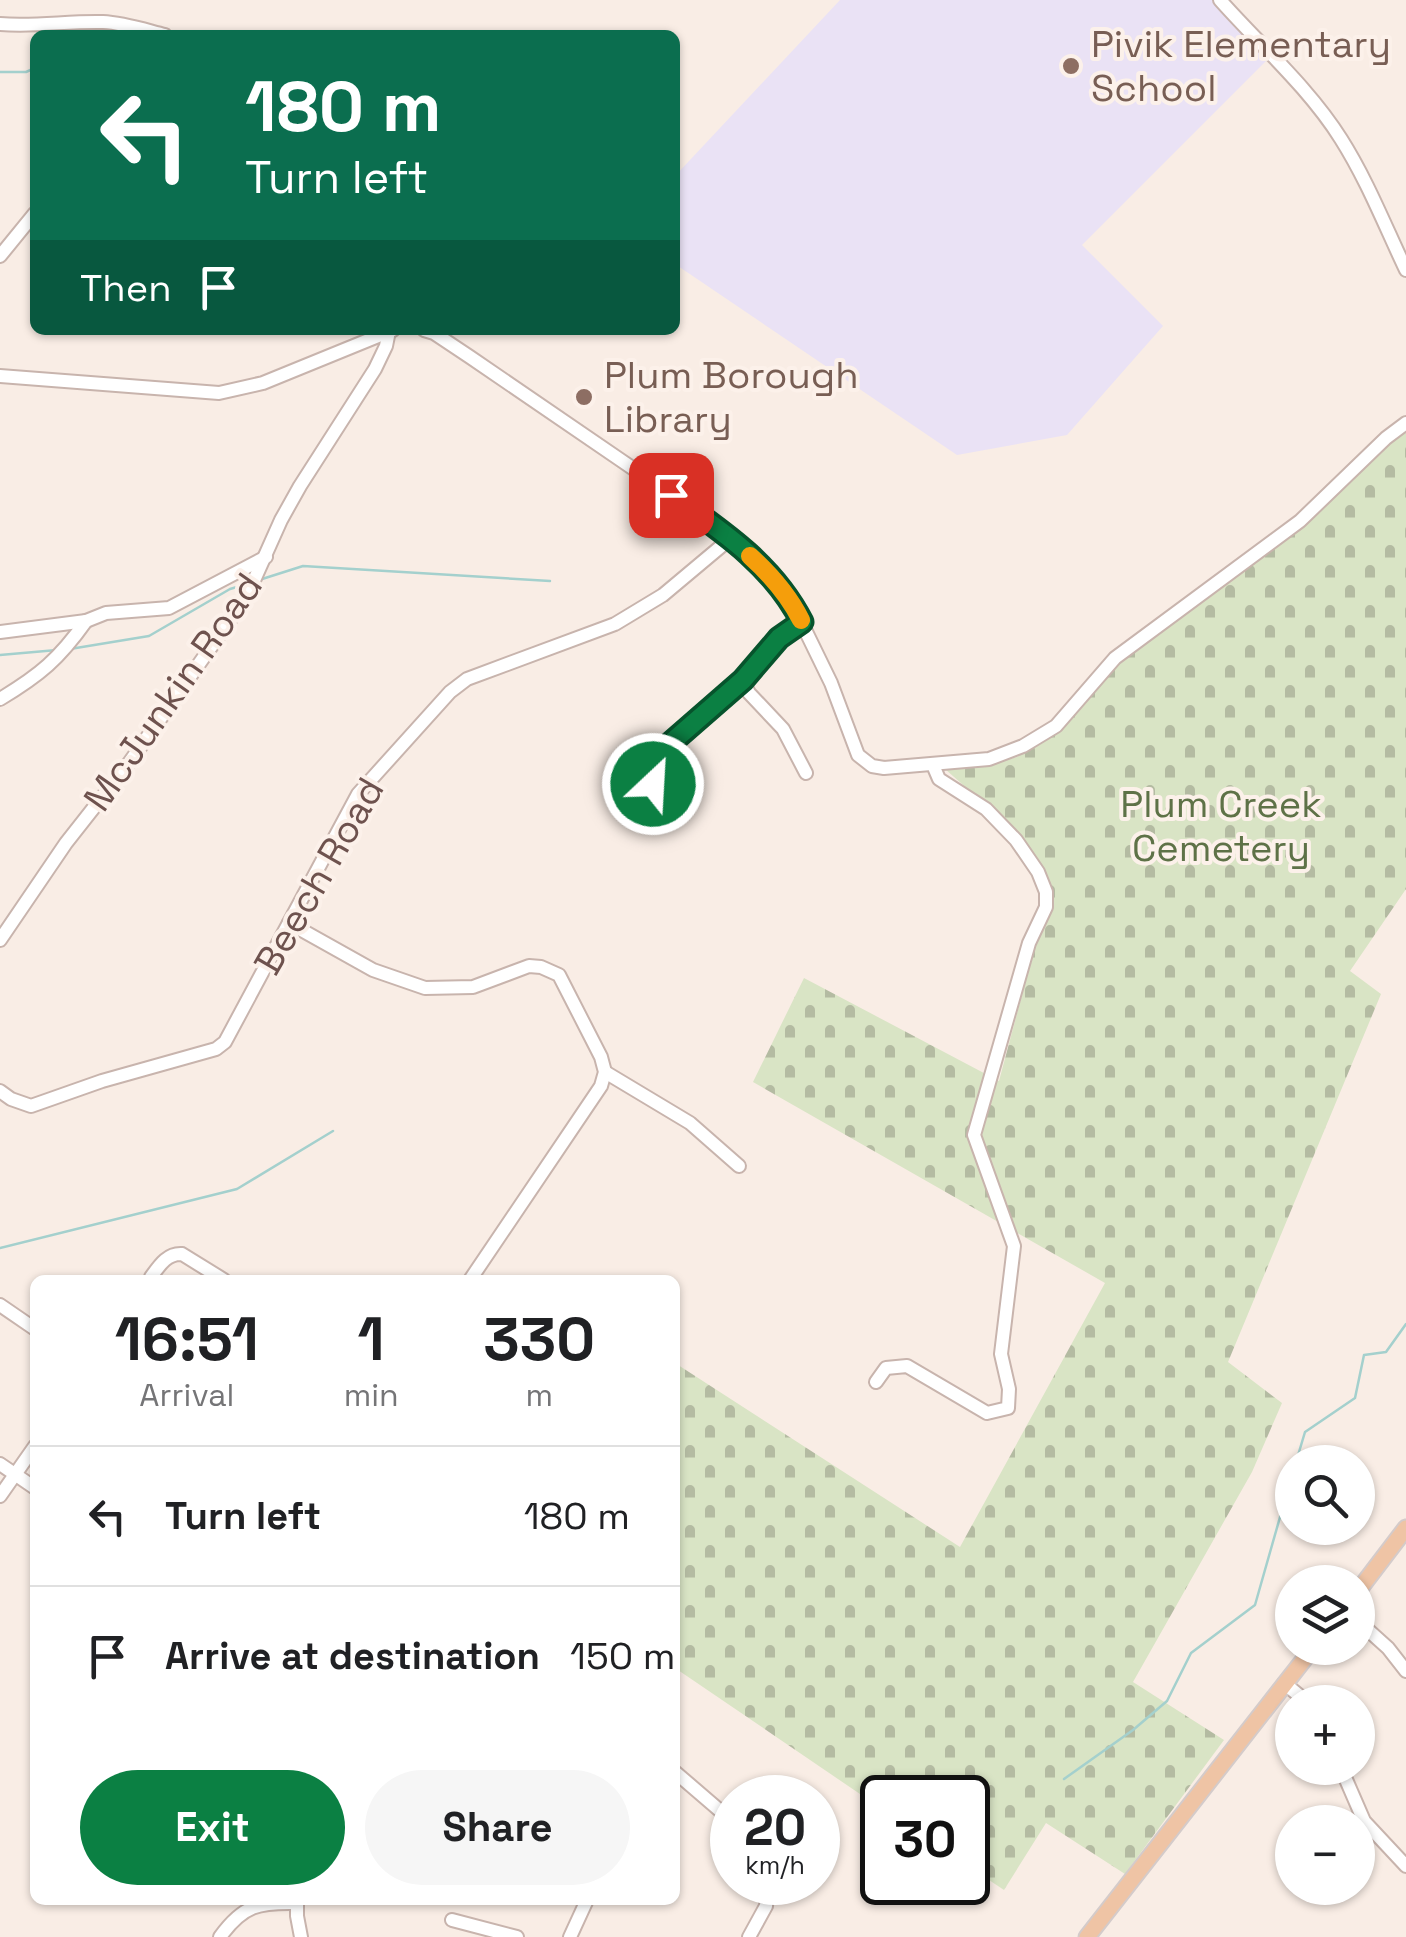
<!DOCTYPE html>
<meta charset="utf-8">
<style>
:root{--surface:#fff;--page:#f6f6f6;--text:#202124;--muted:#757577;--line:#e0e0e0;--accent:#0b8043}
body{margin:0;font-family:"Space Grotesk",sans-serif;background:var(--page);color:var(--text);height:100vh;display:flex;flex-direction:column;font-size:38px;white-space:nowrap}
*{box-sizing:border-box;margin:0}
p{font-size:32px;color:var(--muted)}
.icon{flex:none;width:55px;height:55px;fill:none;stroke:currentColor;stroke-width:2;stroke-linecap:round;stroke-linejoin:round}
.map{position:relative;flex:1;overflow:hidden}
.sheet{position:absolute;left:30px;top:1275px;width:650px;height:630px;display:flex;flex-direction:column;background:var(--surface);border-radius:15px;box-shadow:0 2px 8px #0004}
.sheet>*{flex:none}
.hud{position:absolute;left:30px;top:30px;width:650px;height:305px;border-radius:15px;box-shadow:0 2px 8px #0004;background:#0b6e4f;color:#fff;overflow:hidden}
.fabs{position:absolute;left:1275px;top:1445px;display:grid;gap:20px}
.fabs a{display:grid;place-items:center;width:100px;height:100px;border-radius:50%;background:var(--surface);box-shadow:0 2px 8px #0004;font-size:50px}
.speed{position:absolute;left:710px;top:1775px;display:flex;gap:20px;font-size:50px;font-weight:700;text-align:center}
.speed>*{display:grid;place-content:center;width:130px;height:130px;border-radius:50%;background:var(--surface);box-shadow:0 2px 8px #0004;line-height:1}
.speed small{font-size:25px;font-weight:400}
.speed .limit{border:5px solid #111;border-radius:15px;background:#fff;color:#111}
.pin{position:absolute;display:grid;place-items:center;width:85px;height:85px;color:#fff;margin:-42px;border-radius:20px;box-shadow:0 5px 15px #0006}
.me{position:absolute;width:110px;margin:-55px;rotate:25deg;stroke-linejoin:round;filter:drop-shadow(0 0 8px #0008)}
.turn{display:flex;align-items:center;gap:35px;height:210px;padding:0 50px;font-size:45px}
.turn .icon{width:130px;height:130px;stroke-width:2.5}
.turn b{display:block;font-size:70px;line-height:85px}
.then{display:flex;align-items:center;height:95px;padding:0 50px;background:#0003;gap:20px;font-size:38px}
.eta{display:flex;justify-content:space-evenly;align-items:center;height:170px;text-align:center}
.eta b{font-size:60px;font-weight:600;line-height:70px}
.action{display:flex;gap:20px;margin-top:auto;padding:20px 50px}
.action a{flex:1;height:115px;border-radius:60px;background:var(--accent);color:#fff;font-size:40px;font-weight:600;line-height:115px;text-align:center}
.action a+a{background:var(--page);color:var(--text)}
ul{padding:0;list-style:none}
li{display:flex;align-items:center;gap:30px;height:140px;padding:0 50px;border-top:2px solid var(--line)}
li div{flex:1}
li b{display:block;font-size:38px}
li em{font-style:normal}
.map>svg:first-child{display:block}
.education{fill:#eae2f5}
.cemetery{fill:url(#cemetery-stones)}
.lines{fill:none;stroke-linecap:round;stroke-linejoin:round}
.stream{stroke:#a4d0cd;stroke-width:2.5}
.minor-casing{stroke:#c8b4ad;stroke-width:16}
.major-casing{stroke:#d4cbca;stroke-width:19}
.minor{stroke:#fff;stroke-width:12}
.major{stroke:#efc4a5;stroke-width:15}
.route-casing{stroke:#07532c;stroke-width:25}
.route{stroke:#0b8043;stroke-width:18}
.slow{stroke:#f59e0b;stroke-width:18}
.education-dot{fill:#8d6e63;stroke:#fcf1ea;stroke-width:4}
.labels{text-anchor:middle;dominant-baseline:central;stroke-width:8;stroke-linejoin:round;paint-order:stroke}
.education-label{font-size:38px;fill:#785e54;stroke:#fcf1ea;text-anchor:start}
.street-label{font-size:38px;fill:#6e524e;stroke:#fcf1ea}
.park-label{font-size:38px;fill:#5e7247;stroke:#fcf1ea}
</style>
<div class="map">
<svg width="1406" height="1937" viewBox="0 0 1406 1937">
<defs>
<pattern id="cemetery-stones" width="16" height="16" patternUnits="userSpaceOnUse" patternTransform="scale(2.5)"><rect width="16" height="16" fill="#d9e4c5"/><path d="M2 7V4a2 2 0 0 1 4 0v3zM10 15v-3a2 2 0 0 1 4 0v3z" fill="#b4bba2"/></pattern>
</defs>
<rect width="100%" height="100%" fill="#f9ede5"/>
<polygon class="education" points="840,0 1215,0 1268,59 1082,245 1163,326 1067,435 957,455 675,264 675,176"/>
<polygon class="cemetery" points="1406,431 1406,889 1350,971 1381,994 1228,1362 1282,1403 1252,1472 1133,1682 1224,1740 1125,1874 1046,1823 1004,1890 968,1866 968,1798 882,1798 882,1809 675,1668 675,1363 960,1547 1105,1283 753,1082 804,978 999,1081 1038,935 1051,898 997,815 945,769 984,766 1017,757 1050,737 1080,710 1120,662 1288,536 1388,445"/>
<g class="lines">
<g class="stream">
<polyline points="0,72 26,72 35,68"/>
<polyline points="259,580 303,566 550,581"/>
<polyline points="70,649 149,636 230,589 247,584"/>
<polyline points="0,655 57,650"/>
<polyline points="0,1248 237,1189 333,1131"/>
<polyline points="1296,1462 1305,1432 1355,1398 1364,1355 1386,1352 1406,1324"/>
<polyline points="1064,1779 1133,1730 1167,1701 1191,1653 1255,1605 1292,1475"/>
</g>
<defs>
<g id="minor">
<path d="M1220,0c40,45 89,88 121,139 26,41 44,87 65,131"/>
<path d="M0,24c35,3 68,-3 103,-2 21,1 42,8 62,13"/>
<polyline points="0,256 35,213"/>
<polyline points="424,330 434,333 470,357 641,474 731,538 758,563 791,601 831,683 858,755 872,766 884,768 989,759 1023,746 1056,726 1115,658 1300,521 1386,438 1406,423"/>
<polyline points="0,376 219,393 263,383 393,330"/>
<polyline points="0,632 86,621 106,613 169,608 266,557"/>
<polyline points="743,681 749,693 783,729 806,773"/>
<path d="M0,699c40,-24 59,-40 86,-78"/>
<polyline points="621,757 648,747 665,748 743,681 779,638 802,622"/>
<path d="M662,803c-12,-26 -11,-31 3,-55"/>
<polyline points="289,923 373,970 425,988 473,987 529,966 541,967 559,975 601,1057 605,1072 601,1086 470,1280"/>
<polyline points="0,940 66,843 129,763 247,596 281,520 300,486 375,369 386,346 389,331"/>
<polyline points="605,1072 690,1123 739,1166"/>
<polyline points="0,1091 11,1099 31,1106 102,1081 216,1049 225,1042 358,794 450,692 467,679 615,624 663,595 731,538"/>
<path d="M151,1277c8,-11 16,-24 31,-23l42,26"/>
<polyline points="0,1305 35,1329"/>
<polyline points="876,1382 886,1368 907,1366 987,1413 1008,1408 1009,1389 1001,1354 1014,1246 974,1135 1029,943 1046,907 1046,892 1038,872 1016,840 986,809 939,779 933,765"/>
<polyline points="0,1464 35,1488"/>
<polyline points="0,1496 35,1446"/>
<polyline points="1358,1621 1388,1648 1406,1671"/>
<polyline points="1284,1683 1307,1702"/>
<polyline points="1341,1768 1364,1821 1406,1866"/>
<polyline points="675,1772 732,1821"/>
<polyline points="297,1900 297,1916 301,1937"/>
<polyline points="452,1920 517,1937"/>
<path d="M220,1937c23,-32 39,-35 77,-34"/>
<polyline points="570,1937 587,1900"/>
<polyline points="749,1937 766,1906 768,1882"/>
</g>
<g id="major">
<polyline points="1358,1591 1406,1528"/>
<polyline points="1087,1937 1313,1648"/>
</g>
</defs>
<use href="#minor" class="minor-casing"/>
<use href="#major" class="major-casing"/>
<use href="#minor" class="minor"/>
<use href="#major" class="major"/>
</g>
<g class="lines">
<defs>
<path id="route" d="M653,784l1,-18 11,-18 78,-68 36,-42 23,-16c-29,-57 -80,-91 -131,-127"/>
</defs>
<use href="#route" class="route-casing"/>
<use href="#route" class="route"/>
<path class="slow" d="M750,556c21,19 38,38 51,64"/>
</g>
<g class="education-dot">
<circle cx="1071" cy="66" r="10"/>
<circle cx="584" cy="397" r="10"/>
</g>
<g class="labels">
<g class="education-label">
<text x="1091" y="44">Pivik Elementary<tspan x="1091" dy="44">School</tspan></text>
<text x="604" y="375">Plum Borough<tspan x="604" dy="44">Library</tspan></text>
</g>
<g class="street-label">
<text transform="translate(173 692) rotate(-55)">McJunkin Road</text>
<text transform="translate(319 876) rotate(-60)">Beech Road</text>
</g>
<g class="park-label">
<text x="1221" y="804">Plum Creek<tspan x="1221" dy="44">Cemetery</tspan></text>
</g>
</g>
</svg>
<div class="fabs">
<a><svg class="icon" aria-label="search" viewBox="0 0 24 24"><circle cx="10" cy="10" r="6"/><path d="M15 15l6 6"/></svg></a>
<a><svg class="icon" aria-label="layers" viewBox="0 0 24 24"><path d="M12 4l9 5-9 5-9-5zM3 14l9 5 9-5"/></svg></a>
<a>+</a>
<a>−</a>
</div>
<div class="speed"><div>20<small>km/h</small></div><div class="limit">30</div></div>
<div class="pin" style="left:671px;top:495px;background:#d93025"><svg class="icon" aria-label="arrive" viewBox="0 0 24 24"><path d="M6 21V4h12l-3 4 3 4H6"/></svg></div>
<svg class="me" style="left:653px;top:784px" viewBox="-20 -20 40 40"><circle r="17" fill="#0b8043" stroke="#fff" stroke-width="3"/><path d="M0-11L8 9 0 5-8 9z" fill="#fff"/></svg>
<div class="hud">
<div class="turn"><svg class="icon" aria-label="left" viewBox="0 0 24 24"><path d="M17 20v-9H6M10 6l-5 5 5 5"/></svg><div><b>180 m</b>Turn left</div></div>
<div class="then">Then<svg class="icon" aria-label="arrive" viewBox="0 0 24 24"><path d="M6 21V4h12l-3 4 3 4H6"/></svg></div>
</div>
<section class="sheet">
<div class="eta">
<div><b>16:51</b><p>Arrival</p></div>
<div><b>1</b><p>min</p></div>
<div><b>330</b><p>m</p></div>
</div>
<ul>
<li><svg class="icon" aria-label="left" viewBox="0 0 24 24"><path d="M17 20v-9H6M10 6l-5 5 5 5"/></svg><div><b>Turn left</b></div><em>180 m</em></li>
<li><svg class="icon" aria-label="arrive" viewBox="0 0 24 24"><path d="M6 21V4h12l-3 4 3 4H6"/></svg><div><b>Arrive at destination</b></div><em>150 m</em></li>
</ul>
<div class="action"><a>Exit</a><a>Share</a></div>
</section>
</div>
